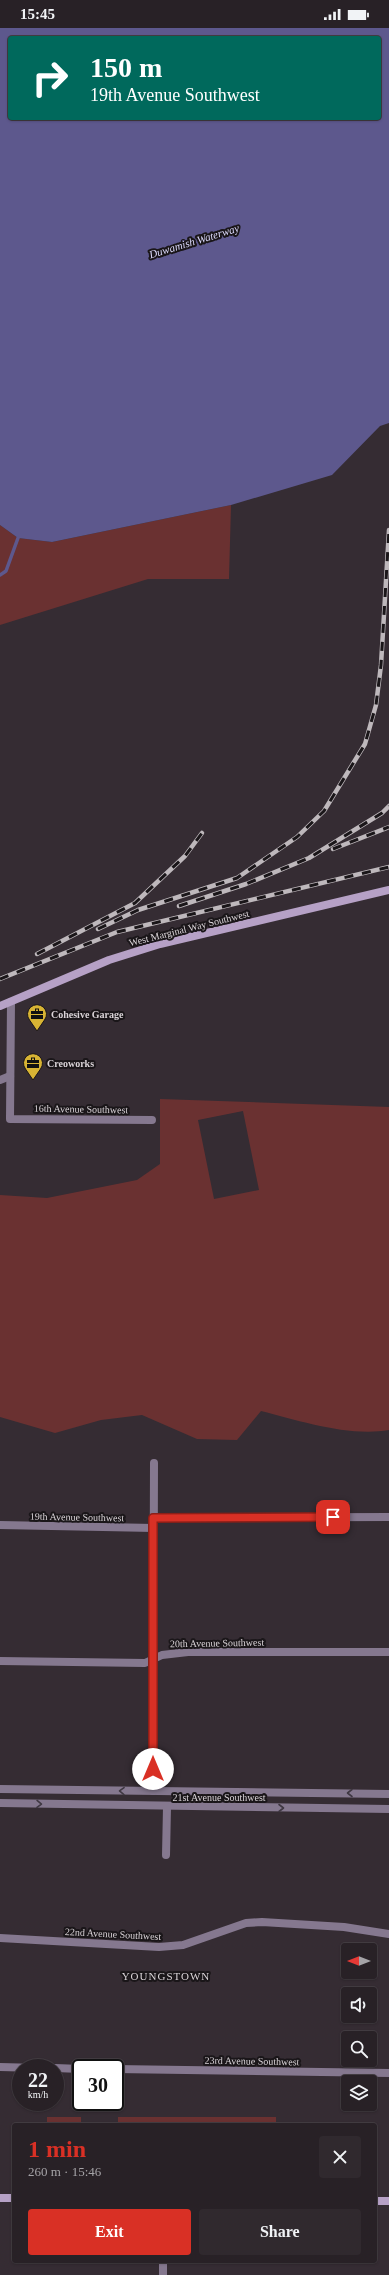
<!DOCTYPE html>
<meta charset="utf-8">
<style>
:root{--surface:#282126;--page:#30292e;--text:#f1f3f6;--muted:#a5a3a7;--line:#443e43;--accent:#d93025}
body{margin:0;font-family:Georgia,serif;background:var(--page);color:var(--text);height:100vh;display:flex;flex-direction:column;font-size:15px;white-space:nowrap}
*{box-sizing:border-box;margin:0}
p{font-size:13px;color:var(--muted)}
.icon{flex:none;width:22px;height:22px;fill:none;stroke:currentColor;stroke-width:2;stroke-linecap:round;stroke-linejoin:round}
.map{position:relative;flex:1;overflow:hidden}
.drawer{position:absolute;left:12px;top:2095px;width:365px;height:140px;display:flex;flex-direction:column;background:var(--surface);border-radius:4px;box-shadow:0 1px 3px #0004,0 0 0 1px var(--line)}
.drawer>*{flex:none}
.guide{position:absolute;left:8px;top:8px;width:373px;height:84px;border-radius:4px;box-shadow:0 1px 3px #0004,0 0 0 1px var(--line);background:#00695c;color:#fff;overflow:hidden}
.needle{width:26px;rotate:270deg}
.buttons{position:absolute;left:341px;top:1915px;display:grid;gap:8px}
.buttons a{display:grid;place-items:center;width:36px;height:36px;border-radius:4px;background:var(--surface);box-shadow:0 1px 3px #0004,0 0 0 1px var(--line);font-size:20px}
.speed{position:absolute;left:12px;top:2031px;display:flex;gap:8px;font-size:20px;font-weight:700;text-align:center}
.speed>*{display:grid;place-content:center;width:52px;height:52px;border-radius:50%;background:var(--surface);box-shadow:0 1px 3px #0004,0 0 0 1px var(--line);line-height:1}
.speed small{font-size:10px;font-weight:400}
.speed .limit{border:2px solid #111;border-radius:6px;background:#fff;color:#111}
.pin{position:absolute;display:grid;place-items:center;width:34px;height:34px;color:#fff;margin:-17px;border-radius:8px;box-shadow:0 2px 6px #0006}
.me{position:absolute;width:44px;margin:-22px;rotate:0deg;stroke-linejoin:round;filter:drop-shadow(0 0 3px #0008)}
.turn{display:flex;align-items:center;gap:14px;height:84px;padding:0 16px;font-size:18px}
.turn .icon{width:52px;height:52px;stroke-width:2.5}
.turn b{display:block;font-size:28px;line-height:34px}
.round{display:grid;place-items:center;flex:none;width:42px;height:42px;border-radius:4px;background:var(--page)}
.summary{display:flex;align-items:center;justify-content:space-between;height:68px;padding:0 16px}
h1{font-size:24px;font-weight:800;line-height:30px;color:var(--accent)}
.cta{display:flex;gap:8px;margin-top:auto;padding:8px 16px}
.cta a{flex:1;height:46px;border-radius:4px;background:var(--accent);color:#fff;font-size:16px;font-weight:800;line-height:46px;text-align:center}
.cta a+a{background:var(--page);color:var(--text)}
.status{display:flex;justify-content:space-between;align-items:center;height:28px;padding:0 20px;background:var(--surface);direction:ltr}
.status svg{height:11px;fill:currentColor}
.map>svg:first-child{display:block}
.green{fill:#6a3131;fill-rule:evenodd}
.water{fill:#5d588d;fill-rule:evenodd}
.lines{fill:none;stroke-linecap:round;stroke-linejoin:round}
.stream{stroke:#5d588d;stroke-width:3.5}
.minor{stroke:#85788f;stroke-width:8}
.secondary{stroke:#b6a1c6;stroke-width:8}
.rail-casing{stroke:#beb8bc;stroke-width:4.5}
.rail{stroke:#1a1619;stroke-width:3;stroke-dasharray:9;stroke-linecap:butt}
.oneway{stroke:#3f3842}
.route-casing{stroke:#8d1f18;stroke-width:10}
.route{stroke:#d93025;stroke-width:7}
.labels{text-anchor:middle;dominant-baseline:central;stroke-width:4;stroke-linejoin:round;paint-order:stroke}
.street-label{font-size:10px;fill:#dad4d8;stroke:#1a1619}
.poi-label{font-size:10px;font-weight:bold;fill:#dad4d8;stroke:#1a1619;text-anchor:start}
.water-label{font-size:11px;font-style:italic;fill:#dddbfd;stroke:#1a1619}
.neighbourhood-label{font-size:11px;letter-spacing:1px;fill:#dad4d8;stroke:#1a1619}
</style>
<div class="status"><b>15:45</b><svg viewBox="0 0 49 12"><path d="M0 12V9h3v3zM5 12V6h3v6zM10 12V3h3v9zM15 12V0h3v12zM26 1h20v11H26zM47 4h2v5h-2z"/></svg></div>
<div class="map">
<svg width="389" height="2247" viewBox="0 0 389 2247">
<rect width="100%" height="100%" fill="#352c33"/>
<g class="green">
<polygon points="231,477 229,551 148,551 0,597 0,497 18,510 52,514"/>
<path d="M160,1071l229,8v323c-40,7 -89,-9 -128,-19l-24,29 -40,-1 -55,-24 -41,5 -46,13 -55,-16v-222l47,3 90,-18 23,-16zM243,1083l16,79 -45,9 -16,-79z"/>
<rect x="47" y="2089" width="34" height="8"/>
<rect x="118" y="2089" width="158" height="8"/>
</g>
<path class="water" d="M0,0h389v395l-9,3 -48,49 -101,30 -179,37 -34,-4 -18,-13zM10,10h369v80h-369z"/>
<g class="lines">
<polyline class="stream" points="0,547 6,543 18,510"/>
<g class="minor">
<polyline points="11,974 10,1091 152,1092"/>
<polyline points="0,1052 10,1048"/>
<polyline points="153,1490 389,1489"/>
<polyline points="0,1497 154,1500"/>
<polyline points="0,1633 145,1635 162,1627 188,1624 389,1624"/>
<polyline points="0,1761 389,1766"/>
<polyline points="153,1763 154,1435"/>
<polyline points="0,1775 389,1781"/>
<polyline points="166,1827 167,1779"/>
<polyline points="0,1910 159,1919 183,1917 246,1895 262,1894 344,1899 389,1906"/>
<polyline points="0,2039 39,2040"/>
<polyline points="55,2040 81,2041"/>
<polyline points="115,2041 389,2045"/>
<polyline points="163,2247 163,2233"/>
</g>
<g class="secondary">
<polyline points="0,978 109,932 160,916 389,862"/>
<polyline points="0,2170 14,2170"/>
<polyline points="375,2173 389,2173"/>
</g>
<defs>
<g id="rail">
<polyline points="333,821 389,799"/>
<polyline points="179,878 246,856 309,830 382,785 389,778"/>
<polyline points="98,901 138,882 237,850 297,809 324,783 365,716 376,677 381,637 389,502"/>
<polyline points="37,926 135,875 185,828 202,805"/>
<polyline points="0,951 117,904 389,839"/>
</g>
</defs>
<use href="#rail" class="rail-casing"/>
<use href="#rail" class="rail"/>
</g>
<defs><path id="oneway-chevron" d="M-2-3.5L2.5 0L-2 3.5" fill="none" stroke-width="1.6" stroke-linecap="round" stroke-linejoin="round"/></defs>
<g class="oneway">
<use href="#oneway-chevron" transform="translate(122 1763) rotate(-179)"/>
<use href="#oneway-chevron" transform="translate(350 1765) rotate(-180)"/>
<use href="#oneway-chevron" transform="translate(39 1776) rotate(1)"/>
<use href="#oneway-chevron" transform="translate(281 1780)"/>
</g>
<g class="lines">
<defs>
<polyline id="route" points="153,1741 153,1490 333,1489"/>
</defs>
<use href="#route" class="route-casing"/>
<use href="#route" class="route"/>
</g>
<defs>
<symbol id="office-pin" viewBox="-11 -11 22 30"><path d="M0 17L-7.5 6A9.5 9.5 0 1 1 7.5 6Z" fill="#d8b434" stroke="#1a1619"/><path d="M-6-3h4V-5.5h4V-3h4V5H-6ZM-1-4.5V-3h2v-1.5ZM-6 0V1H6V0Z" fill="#111"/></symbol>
</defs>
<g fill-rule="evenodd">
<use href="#office-pin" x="26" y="975" width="22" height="30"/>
<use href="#office-pin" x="22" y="1024" width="22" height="30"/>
</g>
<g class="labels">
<g class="street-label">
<text transform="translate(189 900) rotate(-14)">West Marginal Way Southwest</text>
<text transform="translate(81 1081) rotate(1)">16th Avenue Southwest</text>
<text transform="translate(77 1489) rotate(1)">19th Avenue Southwest</text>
<text transform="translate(217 1615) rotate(-1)">20th Avenue Southwest</text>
<text x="219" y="1769">21st Avenue Southwest</text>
<text transform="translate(113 1906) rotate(3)">22nd Avenue Southwest</text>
<text transform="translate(252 2033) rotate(1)">23rd Avenue Southwest</text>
</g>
<g class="poi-label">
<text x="51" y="986">Cohesive Garage</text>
<text x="47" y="1035">Creoworks</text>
</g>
<g class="water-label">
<text transform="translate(194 213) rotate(-17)">Duwamish Waterway</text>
</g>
<g class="neighbourhood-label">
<text x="166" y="1948">YOUNGSTOWN</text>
</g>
</g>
</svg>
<div class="buttons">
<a><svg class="needle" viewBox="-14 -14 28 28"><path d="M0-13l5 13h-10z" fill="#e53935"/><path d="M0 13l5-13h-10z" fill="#a5a3a7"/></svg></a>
<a><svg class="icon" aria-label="sound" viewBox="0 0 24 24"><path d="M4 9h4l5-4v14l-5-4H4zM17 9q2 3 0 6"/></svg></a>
<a><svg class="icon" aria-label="search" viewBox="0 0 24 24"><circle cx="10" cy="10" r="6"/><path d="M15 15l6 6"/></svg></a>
<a><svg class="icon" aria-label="layers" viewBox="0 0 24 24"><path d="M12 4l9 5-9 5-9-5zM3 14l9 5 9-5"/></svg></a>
</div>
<div class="speed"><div>22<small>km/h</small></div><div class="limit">30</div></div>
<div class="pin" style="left:333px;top:1489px;background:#d93025"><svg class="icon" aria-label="arrive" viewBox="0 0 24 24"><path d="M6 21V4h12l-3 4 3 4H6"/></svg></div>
<svg class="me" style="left:153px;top:1741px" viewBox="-20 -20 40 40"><circle r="19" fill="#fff"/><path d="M0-13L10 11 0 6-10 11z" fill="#d93025"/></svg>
<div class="guide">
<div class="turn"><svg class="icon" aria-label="right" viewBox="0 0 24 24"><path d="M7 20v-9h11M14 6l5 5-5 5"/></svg><div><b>150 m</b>19th Avenue Southwest</div></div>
</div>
<section class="drawer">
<div class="summary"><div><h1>1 min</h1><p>260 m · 15:46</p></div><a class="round"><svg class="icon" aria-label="close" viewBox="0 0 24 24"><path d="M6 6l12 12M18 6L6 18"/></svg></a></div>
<div class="cta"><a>Exit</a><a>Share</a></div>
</section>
</div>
